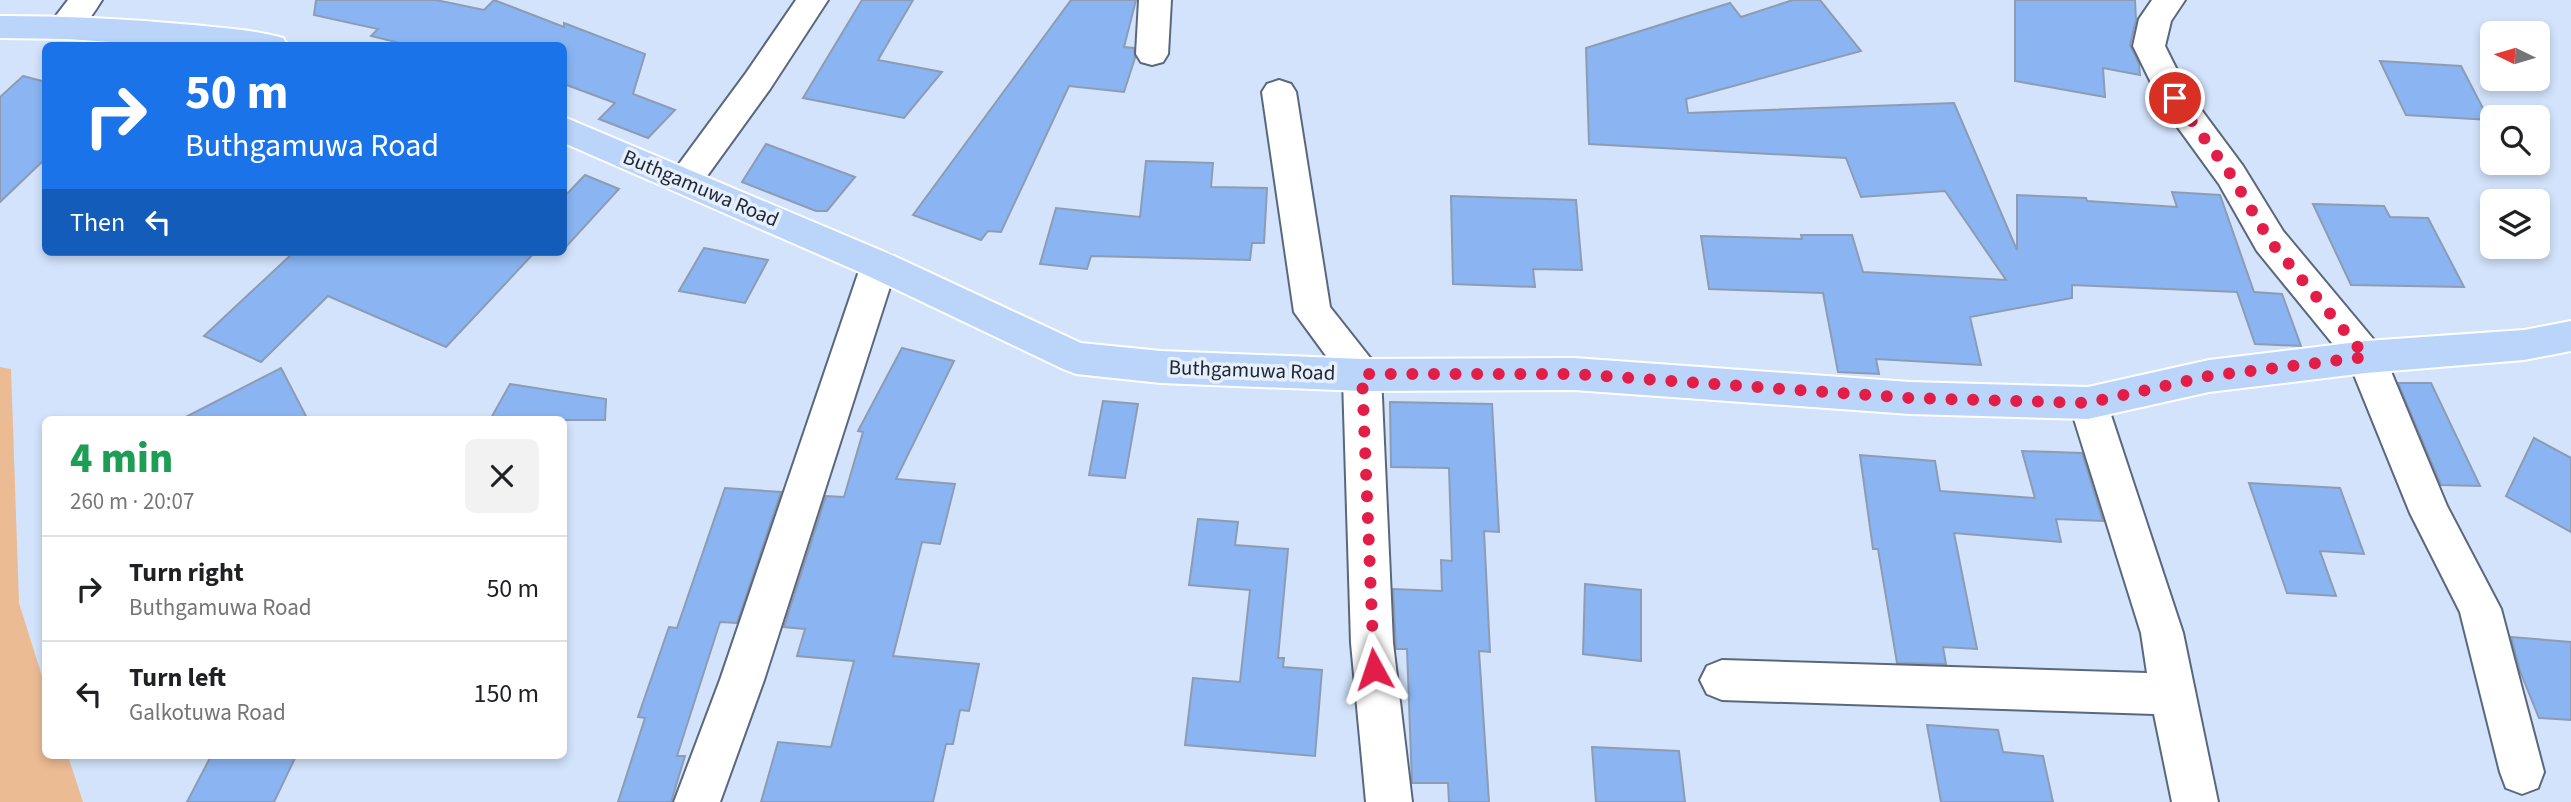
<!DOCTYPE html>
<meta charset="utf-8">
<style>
:root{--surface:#fff;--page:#f2f2f2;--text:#202124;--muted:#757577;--line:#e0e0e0}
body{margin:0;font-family:"Source Sans 3",sans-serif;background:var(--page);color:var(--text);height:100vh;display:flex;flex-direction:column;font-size:26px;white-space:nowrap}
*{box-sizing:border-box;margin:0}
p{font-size:23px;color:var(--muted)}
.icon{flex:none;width:38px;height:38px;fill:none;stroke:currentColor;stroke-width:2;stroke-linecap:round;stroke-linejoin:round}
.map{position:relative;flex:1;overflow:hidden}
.details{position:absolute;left:42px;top:416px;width:525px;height:343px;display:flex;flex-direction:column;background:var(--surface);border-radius:10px;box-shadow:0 4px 10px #0003}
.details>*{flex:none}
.hud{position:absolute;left:42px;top:42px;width:525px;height:214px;border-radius:10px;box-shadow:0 4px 10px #0003;background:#1a73e8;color:#fff;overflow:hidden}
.needle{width:46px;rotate:275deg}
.tools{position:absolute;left:2480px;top:21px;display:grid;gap:14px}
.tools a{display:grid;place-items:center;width:70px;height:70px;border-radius:10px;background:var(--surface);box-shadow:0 4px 10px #0003;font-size:35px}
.pin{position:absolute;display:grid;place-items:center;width:60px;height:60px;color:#fff;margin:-30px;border:4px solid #fff;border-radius:50%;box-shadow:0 2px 7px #0007}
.me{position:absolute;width:77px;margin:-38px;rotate:355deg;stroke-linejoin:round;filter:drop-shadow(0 0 5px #0008)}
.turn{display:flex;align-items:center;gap:24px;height:147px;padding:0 28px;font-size:32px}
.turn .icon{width:91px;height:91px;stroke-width:2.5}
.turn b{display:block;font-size:49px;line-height:60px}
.then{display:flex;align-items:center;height:66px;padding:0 28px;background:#0003;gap:14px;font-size:26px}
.round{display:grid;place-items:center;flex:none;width:74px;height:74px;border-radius:10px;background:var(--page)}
.head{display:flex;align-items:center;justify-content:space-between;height:119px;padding:0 28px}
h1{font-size:42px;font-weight:800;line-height:52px;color:#1e9e55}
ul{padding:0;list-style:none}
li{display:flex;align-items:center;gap:21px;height:105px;padding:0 28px;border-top:2px solid var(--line)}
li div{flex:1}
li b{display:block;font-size:26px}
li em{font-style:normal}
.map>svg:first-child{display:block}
.green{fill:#ebbb94}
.building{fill:#8ab5f2;stroke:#8d9cb3;stroke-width:2}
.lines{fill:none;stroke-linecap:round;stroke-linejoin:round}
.minor-casing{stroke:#5a687d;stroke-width:4}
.primary-casing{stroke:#fff;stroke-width:4}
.minor{fill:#fff;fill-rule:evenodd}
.primary{fill:#bbd4fa;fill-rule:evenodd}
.route{stroke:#e11d48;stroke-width:12;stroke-dasharray:0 21.6}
.labels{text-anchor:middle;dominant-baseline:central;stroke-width:7;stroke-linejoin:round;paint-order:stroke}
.street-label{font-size:21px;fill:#1f252e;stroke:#e5effe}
</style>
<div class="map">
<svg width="2571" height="802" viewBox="0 0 2571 802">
<rect width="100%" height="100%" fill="#d2e3fb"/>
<polygon class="green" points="0,367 11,369 19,603 45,686 46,756 68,756 83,802 0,802"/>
<g class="building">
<polygon points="316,0 436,0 484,10 494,0 564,27 564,23 645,54 633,94 675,110 648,138 599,119 615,103 564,84 564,46 412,46 371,36 378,29 314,15"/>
<polygon points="862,0 913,0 878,60 942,72 904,118 803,98"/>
<polygon points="1071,0 1136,0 1124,47 1134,48 1135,58 1124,92 1069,86 1001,232 988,231 981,240 913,215"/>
<polygon points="1793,0 1820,0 1861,51 1686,99 1688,113 1954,103 2017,250 2017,195 2086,198 2087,201 2177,207 2172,192 2220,195 2254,292 2282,294 2301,346 2255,344 2237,292 2072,285 2072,298 1970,317 1981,365 1876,359 1879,374 1838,372 1823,293 1709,289 1701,236 1802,239 1801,235 1852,235 1863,272 2006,280 1945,191 1861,197 1846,158 1589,144 1586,48 1730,3 1741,17"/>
<polygon points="2015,0 2135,0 2136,20 2130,45 2139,64 2140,75 2103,68 2105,97 2015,81"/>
<polygon points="2380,61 2461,66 2489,120 2406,115"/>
<polygon points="23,76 46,82 46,158 0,202 0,97"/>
<polygon points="766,144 855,177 827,211 816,211 742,182"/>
<polygon points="1146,161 1213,163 1211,187 1267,188 1264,243 1252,243 1250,260 1091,256 1087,269 1040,264 1056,208 1140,217"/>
<polygon points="585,175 619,189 564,249 564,197"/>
<polygon points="1451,196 1576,200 1582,270 1533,269 1535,287 1453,284"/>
<polygon points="2313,204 2384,206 2390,217 2428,218 2464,287 2351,285"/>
<polygon points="704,248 768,260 745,303 679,291"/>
<polygon points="294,252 535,252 446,347 328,296 261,362 204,336"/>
<polygon points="902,348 954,361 896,479 955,484 940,544 922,542 893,656 979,664 969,711 960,710 953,744 946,744 933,802 761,802 778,742 831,747 854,661 797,656 805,629 784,627 826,496 844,497 863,432 858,431"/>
<polygon points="281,368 308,420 180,420"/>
<polygon points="2398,383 2431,383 2480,486 2441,485"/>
<polygon points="510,384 606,399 605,420 490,420"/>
<polygon points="1103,401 1138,404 1125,478 1089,475"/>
<polygon points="1390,402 1492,404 1499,532 1484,531 1490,652 1479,651 1489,802 1449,802 1448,783 1412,783 1407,649 1396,649 1393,589 1442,591 1441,560 1452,561 1449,468 1391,467"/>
<polygon points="2534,438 2571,458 2571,532 2506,496"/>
<polygon points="2022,451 2082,453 2103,521 2056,519 2061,542 1954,533 1977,649 1943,647 1946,664 1897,663 1878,549 1873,549 1860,455 1935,461 1940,491 2035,498"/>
<polygon points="2249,483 2340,488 2364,554 2320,551 2336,596 2287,593"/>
<polygon points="725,488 781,492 737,623 720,622 677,756 685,756 671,802 618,802 645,718 638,717 669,627 677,628"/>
<polygon points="1198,519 1238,522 1235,545 1288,549 1278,658 1284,658 1283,667 1322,670 1315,756 1185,745 1193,678 1240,682 1250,590 1189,585"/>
<polygon points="1585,584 1641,590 1641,661 1583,654"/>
<polygon points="2511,637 2571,642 2571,720 2539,718 2520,671"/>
<polygon points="1927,725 1998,730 2003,752 2043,756 2053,802 1941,802"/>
<polygon points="1592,747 1679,751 1685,802 1596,802"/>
<polygon points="211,756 296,756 274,802 187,802"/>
</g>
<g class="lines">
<defs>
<g id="minor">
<path d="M68,0h34c-12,19 -25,41 -49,34l-5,-8z"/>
<polygon points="796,0 828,0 770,89 697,190 685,194 673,190 668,181 673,172 746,73"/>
<polygon points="1139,0 1171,0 1168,54 1163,62 1152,65 1141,62 1136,54"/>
<polygon points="2152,0 2185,0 2171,21 2165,46 2188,92 2243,166 2283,231 2379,346 2385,357 2447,506 2501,609 2544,772 2538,788 2522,794 2506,788 2500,772 2460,612 2410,513 2350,365 2257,251 2219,184 2163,107 2133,46 2139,19"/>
<polygon points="1279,80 1291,84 1296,92 1330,307 1375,364 1381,375 1393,643 1412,802 1366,802 1351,643 1343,379 1294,312 1262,92 1267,84"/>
<polygon points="879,251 892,255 897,265 764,680 720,802 674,802 720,680 861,265 866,255"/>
<polygon points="2088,387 2102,392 2107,403 2183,633 2218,802 2172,802 2154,714 1722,700 1707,694 1700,680 1707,666 1722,660 2147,673 2141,633 2069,403 2074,392"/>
</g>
<g id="primary">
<path d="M0,16c65,0 129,3 193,9 30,3 62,5 90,13l5,8h-120l-100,-7 -68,-1z"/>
<polygon points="564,117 892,255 1081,343 1161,351 1362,359 1574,358 1910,382 2088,387 2209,360 2366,341 2524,330 2571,321 2571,351 2524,360 2366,373 2209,392 2088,419 1910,414 1574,390 1362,391 1161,383 1076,374 1063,369 866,275 564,143"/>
</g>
</defs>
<use href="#minor" class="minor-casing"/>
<use href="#primary" class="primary-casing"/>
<use href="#minor" class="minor"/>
<use href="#primary" class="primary"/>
</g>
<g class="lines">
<polyline class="route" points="1374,669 1362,374 1574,374 1910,398 2088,403 2209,376 2366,357 2270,241 2231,175 2175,98"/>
</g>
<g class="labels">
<g class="street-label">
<text transform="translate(701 188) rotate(23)">Buthgamuwa Road</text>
<text transform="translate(1252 370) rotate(2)">Buthgamuwa Road</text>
</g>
</g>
</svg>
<div class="tools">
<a><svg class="needle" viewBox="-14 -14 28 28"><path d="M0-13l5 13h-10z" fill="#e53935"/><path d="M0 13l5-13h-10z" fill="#757577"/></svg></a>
<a><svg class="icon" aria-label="search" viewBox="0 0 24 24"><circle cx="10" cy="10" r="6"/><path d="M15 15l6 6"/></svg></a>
<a><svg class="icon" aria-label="layers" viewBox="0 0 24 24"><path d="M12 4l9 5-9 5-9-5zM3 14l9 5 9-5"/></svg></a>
</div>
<div class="pin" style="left:2175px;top:98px;background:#d93025"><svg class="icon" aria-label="arrive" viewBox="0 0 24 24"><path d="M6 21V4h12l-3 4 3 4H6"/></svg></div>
<svg class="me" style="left:1374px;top:669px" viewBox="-20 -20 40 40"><path d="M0-17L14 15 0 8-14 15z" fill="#e11d48" stroke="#fff" stroke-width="4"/></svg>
<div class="hud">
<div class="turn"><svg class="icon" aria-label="right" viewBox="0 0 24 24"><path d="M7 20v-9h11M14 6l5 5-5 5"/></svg><div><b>50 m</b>Buthgamuwa Road</div></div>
<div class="then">Then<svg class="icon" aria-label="left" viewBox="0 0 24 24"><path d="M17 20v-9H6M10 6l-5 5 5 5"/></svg></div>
</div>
<section class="details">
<div class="head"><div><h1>4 min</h1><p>260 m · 20:07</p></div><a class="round"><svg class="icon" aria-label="close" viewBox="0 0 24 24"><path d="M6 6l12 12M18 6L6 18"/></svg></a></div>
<ul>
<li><svg class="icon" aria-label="right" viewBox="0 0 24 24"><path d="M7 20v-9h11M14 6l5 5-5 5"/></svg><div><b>Turn right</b><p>Buthgamuwa Road</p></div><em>50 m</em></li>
<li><svg class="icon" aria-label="left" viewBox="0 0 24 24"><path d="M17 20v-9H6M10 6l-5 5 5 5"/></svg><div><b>Turn left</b><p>Galkotuwa Road</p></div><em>150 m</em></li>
</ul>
</section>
</div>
